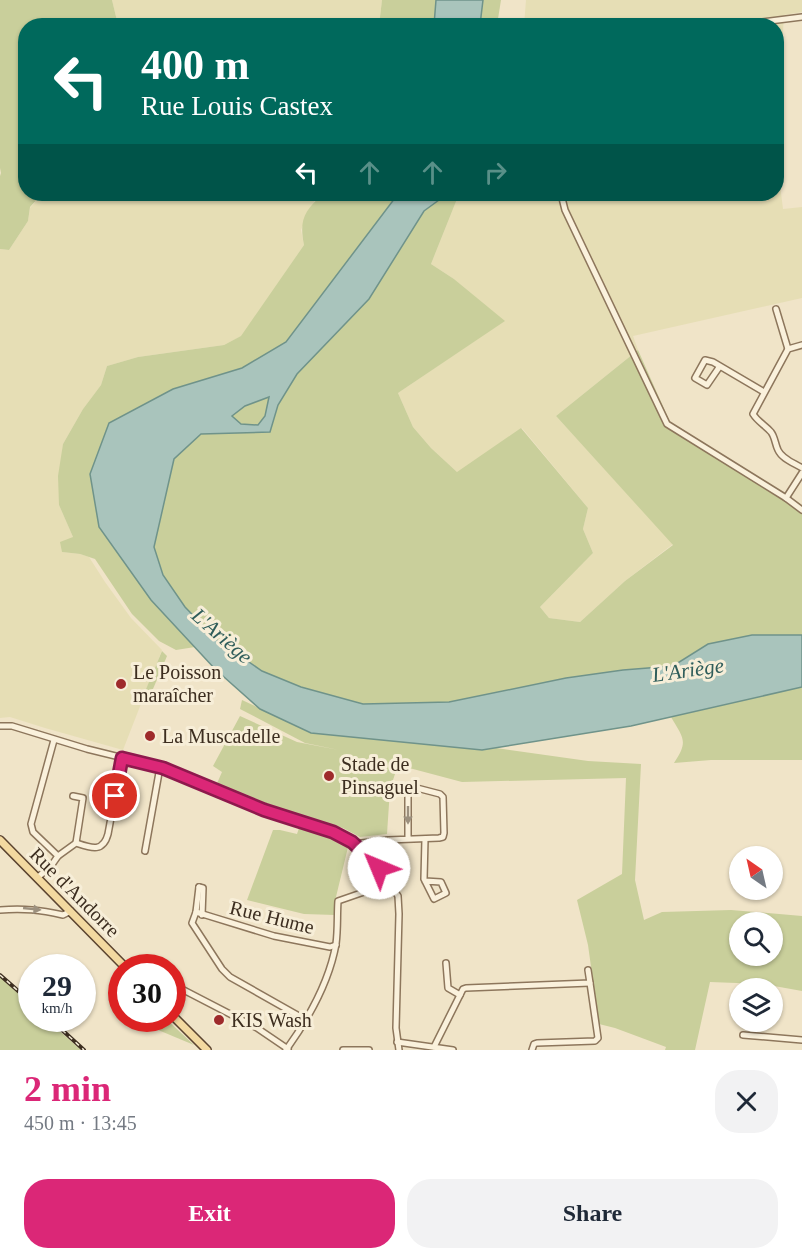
<!DOCTYPE html>
<meta charset="utf-8">
<style>
:root{--surface:#fff;--page:#f2f2f3;--text:#1f2937;--muted:#747a83;--accent:#db2777}
body{margin:0;font-family:Georgia,serif;background:var(--page);color:var(--text);height:100vh;display:flex;flex-direction:column;font-size:22px;white-space:nowrap}
*{box-sizing:border-box;margin:0}
p{font-size:20px;color:var(--muted)}
.icon{flex:none;width:33px;height:33px;fill:none;stroke:currentColor;stroke-width:2;stroke-linecap:round;stroke-linejoin:round}
.map{position:relative;height:1050px;overflow:hidden}
.drawer{display:flex;flex-direction:column;background:var(--surface);flex:1}
.drawer>*{flex:none}
.top-card{position:absolute;left:18px;top:18px;width:766px;height:183px;border-radius:24px;box-shadow:0 2px 4px #0004;background:#00695c;color:#fff;overflow:hidden}
.needle{width:39px;rotate:326deg}
.buttons{position:absolute;left:729px;top:846px;display:grid;gap:12px}
.buttons a{display:grid;place-items:center;width:54px;height:54px;border-radius:50%;background:var(--surface);box-shadow:0 2px 4px #0004;font-size:30px}
.speed{position:absolute;left:18px;top:954px;display:flex;gap:12px;font-size:30px;font-weight:700;text-align:center}
.speed>*{display:grid;place-content:center;width:78px;height:78px;border-radius:50%;background:var(--surface);box-shadow:0 2px 4px #0004;line-height:1}
.speed small{font-size:15px;font-weight:400}
.speed .limit{border:9px solid #d22;background:#fff;color:#111}
.pin{position:absolute;display:grid;place-items:center;width:51px;height:51px;color:#fff;margin:-26px;border:3px solid #fff;border-radius:50%;box-shadow:0 2px 6px #0007}
.me{position:absolute;width:66px;margin:-33px;rotate:315deg;stroke-linejoin:round;filter:drop-shadow(0 0 4px #0008)}
.turn{display:flex;align-items:center;gap:21px;height:126px;padding:0 24px;font-size:27px}
.turn .icon{width:78px;height:78px;stroke-width:2.5}
.turn b{display:block;font-size:42px;line-height:51px}
.lanes{display:flex;align-items:center;height:57px;padding:0 24px;background:#0003;justify-content:center;gap:30px;direction:ltr}
.lanes .off{opacity:.35}
.round{display:grid;place-items:center;flex:none;width:63px;height:63px;border-radius:24px;background:var(--page)}
.headline{display:flex;align-items:center;justify-content:space-between;height:102px;padding:0 24px}
h1{font-size:36px;font-weight:700;line-height:45px;color:var(--accent)}
.action{display:flex;gap:12px;margin-top:auto;padding:12px 24px}
.action a{flex:1;height:69px;border-radius:24px;background:var(--accent);color:#fff;font-size:24px;font-weight:700;line-height:69px;text-align:center}
.action a+a{background:var(--page);color:var(--text)}
.map>svg:first-child{display:block}
.farmland{fill:#e6deb5}
.green{fill:#c9cf9b;fill-rule:evenodd}
.water{fill:#a9c4bc;stroke:#6f938a;stroke-width:1.5;fill-rule:evenodd}
.lines{fill:none;stroke-linecap:round;stroke-linejoin:round}
.minor-casing{stroke:#8d765c;stroke-width:8}
.major-casing{stroke:#5b4430;stroke-width:10}
.minor{stroke:#faf1dc;stroke-width:5}
.major{stroke:#f3d9a0;stroke-width:7}
.rail-casing{stroke:#3d2e20;stroke-width:4}
.rail{stroke:#f7eed8;stroke-width:1.5;stroke-dasharray:4.5;stroke-linecap:butt}
.oneway{fill:#9c907e}
.route-casing{stroke:#8e194d;stroke-width:15}
.route{stroke:#db2777;stroke-width:10}
.poi-dot{fill:#9e2a2b;stroke:#f7eed8;stroke-width:2}
.labels{text-anchor:middle;dominant-baseline:central;stroke-width:6;stroke-linejoin:round;paint-order:stroke}
.poi-label{font-size:20px;fill:#3d2e20;stroke:#f7eed8;text-anchor:start}
.street-label{font-size:20px;fill:#3d2e20;stroke:#f7eed8}
.water-label{font-size:21px;font-style:italic;fill:#2f5d5a;stroke:#f7eed8}
</style>
<div class="map">
<svg width="802" height="1050" viewBox="0 0 802 1050">
<rect width="100%" height="100%" fill="#f0e4c8"/>
<g class="farmland">
<polygon points="112,0 382,0 379,26 118,25"/>
<polygon points="526,0 802,0 802,12 784,15 779,99 777,100 777,26 524,26"/>
<polygon points="777,160 783,209 802,207 802,298 633,336 638,350 556,416 673,544 625,581 580,622 549,618 540,607 593,553 583,529 588,508 522,428 458,473 431,448 413,427 398,393 504,321 454,279 431,264 459,194 777,194"/>
<polygon points="42,194 323,194 315,200 301,230 304,245 242,336 224,345 138,357 107,366 101,385 83,409 63,444 59,505 73,537 62,552 80,554 89,557 105,582 131,618 162,650 123,750 45,728 10,717 0,718 0,249 9,250 28,221 30,208"/>
</g>
<g class="green">
<polygon points="0,0 112,0 118,25 26,26 26,194 42,194 30,207 28,221 9,250 0,249 0,176 1,173 0,168"/>
<polygon points="382,0 436,0 434,25 379,26"/>
<polygon points="483,0 501,0 497,25 480,26"/>
<path d="M323,194h75l-112,148 -44,26 -69,21 -74,138 52,73 44,47 -19,3 -17,-9 -27,-27 -37,-55 -15,-5 -18,-2 -2,-10 13,-5 -14,-32 -1,-29 5,-32 20,-35 18,-24 6,-19 31,-9 86,-12 17,-9 63,-91c-5,-25 0,-34 19,-51z"/>
<polygon points="438,194 459,194 431,264 454,279 505,321 398,393 413,427 431,448 457,472 521,428 588,508 583,529 593,553 540,607 549,618 580,622 625,581 673,545 556,416 638,350 670,422 802,505 802,635 752,635 708,644 673,666 623,670 566,678 449,702 363,704 301,687 262,671 217,640 185,607 163,575 154,547 174,459 201,434 270,432 278,405 297,374 369,299 424,211 439,200"/>
<polygon points="269,397 265,416 258,425 241,424 232,416 245,406"/>
<polygon points="162,651 167,656 150,696 144,694"/>
<path d="M802,687v73h-91l-37,3c15,-22 9,-25 -3,-46z"/>
<path d="M242,700l70,33 170,17 14,-2 92,13 53,3 -6,116 9,40 18,-8 69,-2 71,6v75l-39,-7 -53,-2 -15,68h-30l1,-3 -51,-19 -16,-4 -11,-79 -11,-45 45,-26 4,-96 -164,4 -64,-17 -8,24 -3,45 -27,3 -17,-9 -40,-11 -48,-18 -1,3 -39,-14 7,-16 -9,-6 27,-50 57,26 42,8 -34,-7 -65,-34zM740,922h32v34h-32z"/>
<polygon points="300,825 330,833 349,843 335,901 335,915 304,914 247,900 273,830 280,830 297,834"/>
<polygon points="0,977 31,1005 32,1018 46,1019 81,1050 0,1050"/>
<polygon points="154,1019 166,1019 194,1045 151,1027"/>
</g>
<g class="water">
<polygon points="436,0 483,0 480,25 434,25"/>
<path d="M398,194h40l1,6 -15,11 -55,88 -72,75 -19,31 -8,27 -69,2 -27,25 -20,88 9,28 22,32 32,33 45,31 39,16 62,17 86,-2 117,-24 57,-8 50,-4 35,-22 44,-9h50v52l-171,39 -149,24 -171,-17 -51,-24 -45,-40 -64,-69 -52,-73 -9,-53 19,-51 64,-34 69,-21 44,-26zM269,397l-4,19 -7,9 -17,-1 -9,-8 13,-10z"/>
</g>
<g class="lines">
<defs>
<g id="minor">
<polyline points="729,26 802,17"/>
<polyline points="561,194 565,210 667,424 786,498 802,510"/>
<polyline points="776,309 788,349"/>
<path d="M802,345l-14,4 -35,65c5,8 12,11 18,18 4,5 4,12 7,18 4,9 16,13 24,18"/>
<polyline points="720,366 707,385 695,378 705,360 713,362 764,392"/>
<polyline points="786,498 802,473"/>
<polyline points="0,726 12,726 87,749 160,767 264,810 333,832 353,844 377,866 398,896 399,914 396,1028 399,1050"/>
<polyline points="54,740 31,824 33,832 58,856"/>
<polyline points="73,796 83,798 76,843"/>
<polyline points="353,844 388,840 439,838 443,837 444,833 443,797 440,794 413,787 408,791 408,839"/>
<polyline points="145,851 160,767"/>
<path d="M37,878l14,-12 7,-10 18,-13c15,5 27,10 32,-9l14,-76"/>
<polyline points="425,881 441,882 446,893 434,899 424,879 425,839"/>
<polyline points="199,887 196,912 192,923 222,969 230,977 306,1020"/>
<polyline points="199,887 203,888 202,915"/>
<path d="M0,910c24,-2 40,0 63,5l8,-4"/>
<polyline points="196,912 274,936 330,947 336,945"/>
<polyline points="446,963 448,988 460,995"/>
<polyline points="172,984 257,1028 288,1049"/>
<polyline points="743,1035 802,1040"/>
<polyline points="397,1042 453,1050"/>
<polyline points="434,1047 463,989 466,988 590,983 588,970"/>
<path d="M286,1050c23,-32 43,-67 50,-106 2,-15 1,-29 2,-43l52,-18"/>
<polyline points="343,1050 369,1050"/>
<polyline points="532,1050 534,1044 537,1043 595,1041 598,1038 590,983"/>
</g>
<g id="major">
<polyline points="0,840 126,968"/>
<polyline points="172,1015 207,1050"/>
</g>
</defs>
<use href="#minor" class="minor-casing"/>
<use href="#major" class="major-casing"/>
<use href="#minor" class="minor"/>
<use href="#major" class="major"/>
<defs>
<g id="rail">
<polyline points="0,975 32,1003"/>
<polyline points="49,1018 84,1050"/>
</g>
</defs>
<use href="#rail" class="rail-casing"/>
<use href="#rail" class="rail"/>
</g>
<defs><path id="oneway-solid" d="M-6-.8H1V-3.2L6.5 0L1 3.2V.8H-6Z" transform="scale(1.5)"/></defs>
<g class="oneway">
<use href="#oneway-solid" transform="translate(408 815) rotate(90)"/>
<use href="#oneway-solid" transform="translate(32 909) rotate(6)"/>
</g>
<g class="lines">
<defs>
<polyline id="route" points="115,796 122,758 163,768 264,810 333,832 352,842 365,854 379,868"/>
</defs>
<use href="#route" class="route-casing"/>
<use href="#route" class="route"/>
</g>
<g class="poi-dot">
<circle cx="121" cy="684" r="6"/>
<circle cx="150" cy="736" r="6"/>
<circle cx="329" cy="776" r="6"/>
<circle cx="219" cy="1020" r="6"/>
</g>
<g class="labels">
<g class="poi-label">
<text x="133" y="672">Le Poisson<tspan x="133" dy="23">maraîcher</tspan></text>
<text x="162" y="736">La Muscadelle</text>
<text x="341" y="764">Stade de<tspan x="341" dy="23">Pinsaguel</tspan></text>
<text x="231" y="1020">KIS Wash</text>
</g>
<g class="street-label">
<text transform="translate(75 892) rotate(45)">Rue d'Andorre</text>
<text transform="translate(272 917) rotate(14)">Rue Hume</text>
</g>
<g class="water-label">
<text transform="translate(222 636) rotate(41)">L'Ariège</text>
<text transform="translate(688 670) rotate(-8)">L'Ariège</text>
</g>
</g>
</svg>
<div class="buttons">
<a><svg class="needle" viewBox="-14 -14 28 28"><path d="M0-13l5 13h-10z" fill="#e53935"/><path d="M0 13l5-13h-10z" fill="#747a83"/></svg></a>
<a><svg class="icon" aria-label="search" viewBox="0 0 24 24"><circle cx="10" cy="10" r="6"/><path d="M15 15l6 6"/></svg></a>
<a><svg class="icon" aria-label="layers" viewBox="0 0 24 24"><path d="M12 4l9 5-9 5-9-5zM3 14l9 5 9-5"/></svg></a>
</div>
<div class="speed"><div>29<small>km/h</small></div><div class="limit">30</div></div>
<div class="pin" style="left:115px;top:796px;background:#d93025"><svg class="icon" aria-label="arrive" viewBox="0 0 24 24"><path d="M6 21V4h12l-3 4 3 4H6"/></svg></div>
<svg class="me" style="left:379px;top:868px" viewBox="-20 -20 40 40"><circle r="19" fill="#fff"/><path d="M0-13L10 11 0 6-10 11z" fill="#db2777"/></svg>
<div class="top-card">
<div class="turn"><svg class="icon" aria-label="left" viewBox="0 0 24 24"><path d="M17 20v-9H6M10 6l-5 5 5 5"/></svg><div><b>400 m</b>Rue Louis Castex</div></div>
<div class="lanes"><svg class="icon" aria-label="left" viewBox="0 0 24 24"><path d="M17 20v-9H6M10 6l-5 5 5 5"/></svg><svg class="icon off" aria-label="ahead" viewBox="0 0 24 24"><path d="M12 20V5M6 11l6-6 6 6"/></svg><svg class="icon off" aria-label="ahead" viewBox="0 0 24 24"><path d="M12 20V5M6 11l6-6 6 6"/></svg><svg class="icon off" aria-label="right" viewBox="0 0 24 24"><path d="M7 20v-9h11M14 6l5 5-5 5"/></svg></div>
</div>
</div>
<section class="drawer">
<div class="headline"><div><h1>2 min</h1><p>450 m · 13:45</p></div><a class="round"><svg class="icon" aria-label="close" viewBox="0 0 24 24"><path d="M6 6l12 12M18 6L6 18"/></svg></a></div>
<div class="action"><a>Exit</a><a>Share</a></div>
</section>
